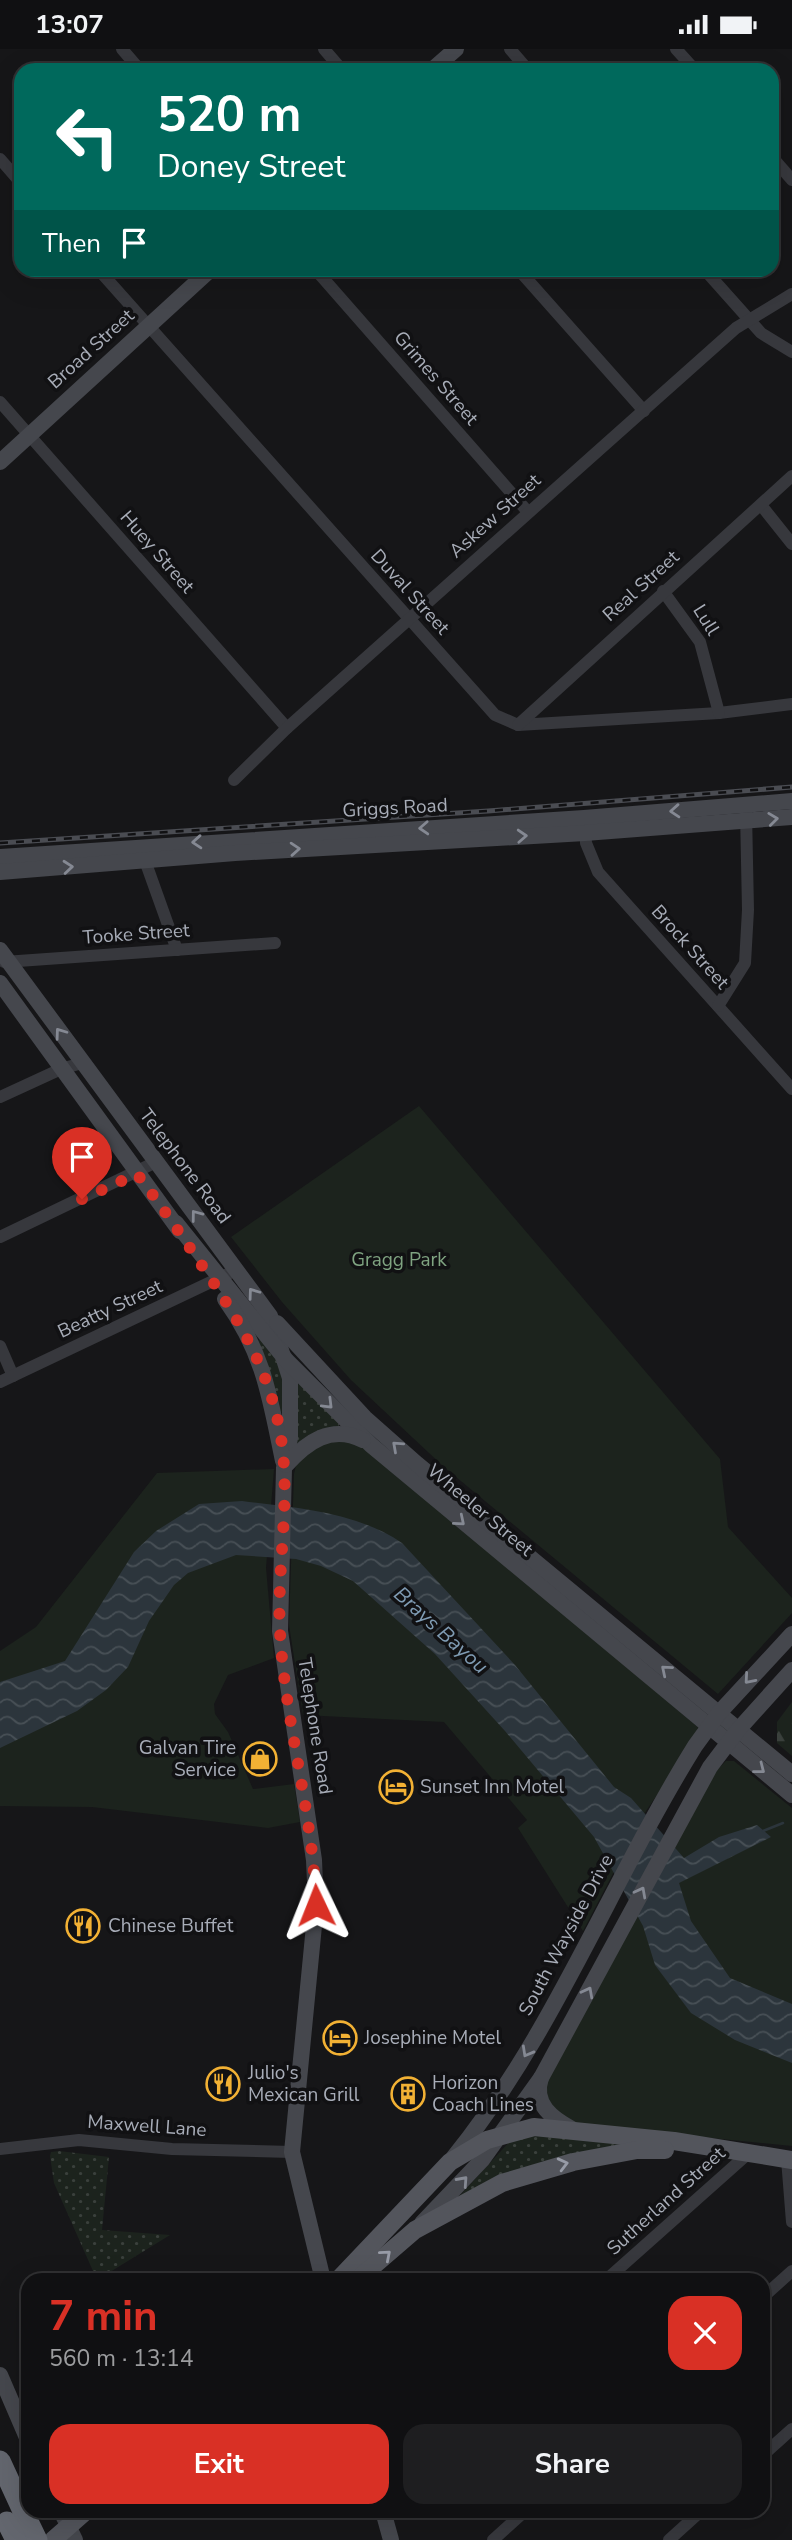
<!DOCTYPE html>
<meta charset="utf-8">
<style>
:root{--surface:#101012;--page:#1e1e20;--text:#f1f3f6;--muted:#9c9d9f;--line:#303032;--accent:#d93025}
body{margin:0;font-family:"Nunito Sans",sans-serif;background:var(--page);color:var(--text);height:100vh;display:flex;flex-direction:column;font-size:26px;white-space:nowrap}
*{box-sizing:border-box;margin:0}
p{font-size:23px;color:var(--muted)}
.icon{flex:none;width:38px;height:38px;fill:none;stroke:currentColor;stroke-width:2;stroke-linecap:round;stroke-linejoin:round}
.map{position:relative;flex:1;overflow:hidden}
.details{position:absolute;left:21px;top:2224px;width:749px;height:245px;display:flex;flex-direction:column;background:var(--surface);border-radius:21px;box-shadow:0 7px 28px #0002,0 0 0 2px var(--line)}
.details>*{flex:none}
.banner{position:absolute;left:14px;top:14px;width:765px;height:214px;border-radius:21px;box-shadow:0 7px 28px #0002,0 0 0 2px var(--line);background:#00695c;color:#fff;overflow:hidden}
.pin{position:absolute;display:grid;place-items:center;width:60px;height:60px;color:#fff;margin:-72px -30px;border-radius:50% 50% 50% 0;rotate:-45deg;box-shadow:0 0 7px #0007}
.pin .icon{rotate:45deg}
.me{position:absolute;width:77px;margin:-38px;rotate:358deg;stroke-linejoin:round;filter:drop-shadow(0 0 5px #0008)}
.turn{display:flex;align-items:center;gap:24px;height:147px;padding:0 28px;font-size:32px}
.turn .icon{width:91px;height:91px;stroke-width:2.5}
.turn b{display:block;font-size:49px;line-height:60px}
.then{display:flex;align-items:center;height:66px;padding:0 28px;background:#0003;gap:14px;font-size:26px}
.round{display:grid;place-items:center;flex:none;width:74px;height:74px;border-radius:21px;background:var(--page)}
.summary{display:flex;align-items:center;justify-content:space-between;height:119px;padding:0 28px}
h1{font-size:42px;font-weight:700;line-height:52px;color:var(--accent)}
.primary-button{display:flex;gap:14px;margin-top:auto;padding:14px 28px}
.primary-button a{flex:1;height:80px;border-radius:21px;background:var(--accent);color:#fff;font-size:28px;font-weight:700;line-height:80px;text-align:center}
.primary-button a+a{background:var(--page);color:var(--text)}
.status{display:flex;justify-content:space-between;align-items:center;height:49px;padding:0 35px;background:var(--surface);direction:ltr}
.status svg{height:19px;fill:currentColor}
.map>svg:first-child{display:block}
.grass{fill:url(#grass-dots)}
.forest{fill:url(#forest-firs)}
.park{fill:#1c231d}
.water{fill:url(#water-waves)}
.lines{fill:none;stroke-linecap:round;stroke-linejoin:round}
.stream{stroke:#2c353c;stroke-width:2.5}
.street{stroke:#37383d;stroke-width:12}
.secondary{stroke:#45474d;stroke-width:16}
.primary{stroke:#53555c;stroke-width:18}
.highway{stroke:#63666e;stroke-width:21}
.rail-casing{stroke:#4a4c52;stroke-width:5}
.rail{stroke:#111113;stroke-width:2.5;stroke-dasharray:8;stroke-linecap:butt}
.highway-bridge{stroke:#63666e;stroke-width:21}
.oneway{stroke:#858993}
.oneway2{stroke:#979ba6}
.route{stroke:#d93025;stroke-width:12;stroke-dasharray:0 21.6}
.labels{text-anchor:middle;dominant-baseline:central;stroke-width:7;stroke-linejoin:round;paint-order:stroke}
.street-label{font-size:19px;fill:#a8adb8;stroke:#111113}
.park-label{font-size:19px;fill:#7fa381;stroke:#111113}
.poi-label{font-size:19px;fill:#a8adb8;stroke:#111113;text-anchor:start}
.water-label{font-size:21px;font-style:italic;fill:#7f9bb3;stroke:#111113}
</style>
<div class="status"><b>13:07</b><svg viewBox="0 0 49 12"><path d="M0 12V9h3v3zM5 12V6h3v6zM10 12V3h3v9zM15 12V0h3v12zM26 1h20v11H26zM47 4h2v5h-2z"/></svg></div>
<div class="map">
<svg width="792" height="2491" viewBox="0 0 792 2491">
<defs>
<pattern id="grass-dots" width="8" height="8" patternUnits="userSpaceOnUse" patternTransform="scale(1.75)"><rect width="8" height="8" fill="#1c231d"/><path d="M2 2h.1M6 6h.1" fill="none" stroke="#3a403c" stroke-width="1.8" stroke-linecap="round"/></pattern>
<pattern id="forest-firs" width="22" height="20" patternUnits="userSpaceOnUse" patternTransform="scale(1.75)"><rect width="22" height="20" fill="#1c231d"/><path d="M5 1l3.5 6h-7zM16 11l3.5 6h-7z" fill="#3a403c"/></pattern>
<pattern id="water-waves" width="16" height="10" patternUnits="userSpaceOnUse" patternTransform="scale(1.75)"><rect width="16" height="10" fill="#2c353c"/><path d="M0 5q4-4 8 0t8 0" fill="none" stroke="#485056"/></pattern>
</defs>
<rect width="100%" height="100%" fill="#161618"/>
<g class="grass">
<path d="M261,1290c25,29 23,36 23,73l-4,1 -23,-72z"/>
<polygon points="300,1335 339,1375 338,1380 298,1395 294,1393 295,1336"/>
<polygon points="531,2084 622,2094 622,2099 452,2155 513,2089"/>
<polygon points="59,2102 109,2108 102,2181 170,2186 97,2231 54,2134 50,2107 51,2103"/>
</g>
<polygon class="forest" points="792,1653 792,1707 777,1694 777,1673"/>
<g class="park">
<polygon points="419,1057 720,1410 728,1478 792,1549 792,1564 718,1645 444,1418 351,1331 282,1253 231,1188"/>
<polygon points="321,1393 354,1393 373,1405 698,1678 695,1690 644,1765 583,1882 518,1779 527,1771 444,1673 303,1666 289,1576 294,1425 297,1412"/>
<polygon points="274,1420 266,1519 274,1609 228,1626 214,1655 215,1665 228,1683 253,1740 294,1735 300,1773 268,1779 92,1758 0,1757 0,1602 36,1578 157,1424"/>
<polygon points="726,1712 734,1712 792,1759 792,2097 569,2075 545,2051 546,2034 714,1724"/>
</g>
<path class="water" d="M242,1452c54,7 113,10 160,42l113,122 99,122 17,11 53,60 35,-21 38,-12 14,12 -92,46 12,38 39,57 62,26v59l-57,-23 -44,-27 -36,-48 -12,-39 -49,-89 -89,-106 -70,-77 -82,-73 -32,-15 -25,-7 -60,-4 -48,18 -14,12 -25,36 -21,46 -22,23 -29,21 -77,37v-66l65,-21 69,-109 22,-21 43,-27z"/>
<g class="lines">
<polyline class="stream" points="763,1782 783,1774"/>
<g class="street">
<polyline points="122,0 140,21"/>
<polyline points="324,0 342,21"/>
<polyline points="510,0 528,21"/>
<polyline points="676,0 695,21"/>
<polyline points="772,108 792,131"/>
<polyline points="0,110 21,134"/>
<polyline points="98,220 495,666 518,676 719,664 792,655"/>
<polyline points="315,220 528,463"/>
<polyline points="518,220 644,362"/>
<polyline points="704,220 761,284 792,303"/>
<polyline points="0,353 287,679"/>
<polyline points="761,456 792,495"/>
<polyline points="663,542 700,593 719,664"/>
<polyline points="518,676 792,427"/>
<polyline points="234,731 287,679 736,279 792,245"/>
<polyline points="585,777 586,794 598,823 792,1040"/>
<polyline points="143,806 177,901"/>
<polyline points="4,913 275,894"/>
<polyline points="718,957 745,914 748,861 746,763"/>
<polyline points="0,1048 61,1020 82,1014"/>
<polyline points="0,1188 156,1113"/>
<polyline points="0,1297 13,1327"/>
<polyline points="0,1333 236,1221"/>
<polyline points="0,2100 79,2091 172,2100 292,2103"/>
<polyline points="787,2110 792,2173"/>
<polyline points="606,2231 751,2102"/>
<polyline points="763,2248 792,2222"/>
<polyline points="763,2406 792,2380"/>
<polyline points="493,2491 525,2462"/>
<polyline points="669,2491 701,2462"/>
</g>
<g class="secondary">
<polyline points="432,21 456,0"/>
<polyline points="0,413 211,220"/>
<polyline points="0,808 584,769 792,752"/>
<polyline points="0,823 235,804 585,784 792,768"/>
<polyline points="0,901 270,1267 290,1329 290,1389 284,1419 280,1582 314,1811 316,1856 292,2103 323,2231"/>
<polyline points="0,934 180,1182"/>
<polyline points="176,1174 287,1312 371,1396 792,1746"/>
<path d="M225,1250c39,54 45,99 58,162"/>
<polyline points="277,1274 365,1369 417,1415 792,1725"/>
<path d="M286,1416c21,-23 45,-41 77,-25"/>
<path d="M541,2029c-9,26 12,41 31,51"/>
<path d="M453,2109c101,-124 158,-277 242,-412l24,-33 73,-79"/>
<polyline points="422,2174 482,2111 541,2029 710,1718 738,1681 792,1621"/>
<polyline points="0,2326 28,2391"/>
<polyline points="61,2462 75,2491"/>
<polyline points="383,2462 391,2491"/>
</g>
<g class="primary">
<polyline points="338,2231 450,2113 487,2091 534,2078 674,2092 792,2111"/>
<polyline points="357,2231 415,2181 502,2134 573,2113 637,2101 665,2101"/>
<polyline points="53,2491 86,2462"/>
</g>
<polyline class="highway" points="0,2412 23,2462"/>
<defs>
<polyline id="rail" points="0,794 488,762 792,738"/>
</defs>
<use href="#rail" class="rail-casing"/>
<use href="#rail" class="rail"/>
<g class="highway-bridge">
<polyline points="23,2462 37,2491"/>
<polyline points="7,2473 16,2491"/>
</g>
</g>
<defs><path id="oneway-chevron" d="M-2-3.5L2.5 0L-2 3.5" fill="none" stroke-width="1.6" stroke-linecap="round" stroke-linejoin="round" transform="scale(1.75)"/></defs>
<g class="oneway">
<use href="#oneway-chevron" transform="translate(675 762) rotate(176)"/>
<use href="#oneway-chevron" transform="translate(773 770) rotate(-7)"/>
<use href="#oneway-chevron" transform="translate(424 779) rotate(177)"/>
<use href="#oneway-chevron" transform="translate(522 787) rotate(-3)"/>
<use href="#oneway-chevron" transform="translate(197 793) rotate(176)"/>
<use href="#oneway-chevron" transform="translate(295 800) rotate(-4)"/>
<use href="#oneway-chevron" transform="translate(68 818) rotate(-5)"/>
<use href="#oneway-chevron" transform="translate(60 984) rotate(-126)"/>
<use href="#oneway-chevron" transform="translate(196 1166) rotate(-127)"/>
<use href="#oneway-chevron" transform="translate(253 1244) rotate(-126)"/>
<use href="#oneway-chevron" transform="translate(328 1355) rotate(45)"/>
<use href="#oneway-chevron" transform="translate(397 1397) rotate(-138)"/>
<use href="#oneway-chevron" transform="translate(460 1472) rotate(40)"/>
<use href="#oneway-chevron" transform="translate(666 1621) rotate(-140)"/>
<use href="#oneway-chevron" transform="translate(749 1630) rotate(131)"/>
<use href="#oneway-chevron" transform="translate(760 1720) rotate(38)"/>
<use href="#oneway-chevron" transform="translate(641 1843) rotate(-62)"/>
<use href="#oneway-chevron" transform="translate(588 1943) rotate(-62)"/>
<use href="#oneway-chevron" transform="translate(527 2003) rotate(119)"/>
<use href="#oneway-chevron" transform="translate(463 2132) rotate(-48)"/>
</g>
<g class="oneway2">
<use href="#oneway-chevron" transform="translate(563 2115) rotate(-14)"/>
<use href="#oneway-chevron" transform="translate(386 2206) rotate(-41)"/>
</g>
<g class="lines">
<path class="route" d="M82,1150l55,-25c27,35 51,71 76,108 39,59 67,113 71,185 3,55 -7,110 -4,165 5,91 33,180 36,273"/>
</g>
<defs>
<symbol id="shop-ring" viewBox="-11 -11 22 22"><circle r="9.5" fill="#111113" stroke="#f2b134" stroke-width="1.5"/><path d="M-5-2.5h2.3a2.7 3.5 0 0 1 5.4 0H5L5.5 6h-11ZM-1.5-2.5h3a1.5 2.3 0 0 0-3 0Z" fill="#f2b134"/></symbol>
<symbol id="hotel-ring" viewBox="-11 -11 22 22"><circle r="9.5" fill="#111113" stroke="#f2b134" stroke-width="1.5"/><path d="M-6-4.5h1.5V1H6V5H4.5V3h-9V5H-6ZM-4 0a1.8 1.8 0 1 1 3.6 0ZM.5 0V-2.5h3Q6-2.5 6 0Z" fill="#f2b134"/></symbol>
<symbol id="restaurant-ring" viewBox="-11 -11 22 22"><circle r="9.5" fill="#111113" stroke="#f2b134" stroke-width="1.5"/><path d="M-5-6h1v4h1v-4h1v4h1v-4h1v5L-1.5 .5V6h-2V.5L-5-1ZM5-6V6H3V1.5H1.5Q1.5-4 5-6Z" fill="#f2b134"/></symbol>
<symbol id="building-ring" viewBox="-11 -11 22 22"><circle r="9.5" fill="#111113" stroke="#f2b134" stroke-width="1.5"/><path d="M-4-6H4V6H1V3H-1V6H-4ZM-2.5-4.3h1.7v1.8h-1.7ZM.8-4.3h1.7v1.8H.8ZM-2.5-1h1.7V.8h-1.7ZM.8-1h1.7V.8H.8Z" fill="#f2b134"/></symbol>
</defs>
<g fill-rule="evenodd">
<use href="#shop-ring" x="241" y="1691" width="38" height="38"/>
<use href="#hotel-ring" x="377" y="1719" width="38" height="38"/>
<use href="#restaurant-ring" x="64" y="1858" width="38" height="38"/>
<use href="#hotel-ring" x="321" y="1970" width="38" height="38"/>
<use href="#restaurant-ring" x="204" y="2016" width="38" height="38"/>
<use href="#building-ring" x="389" y="2026" width="38" height="38"/>
</g>
<g class="labels">
<g class="street-label">
<text transform="translate(91 300) rotate(-42)">Broad Street</text>
<text transform="translate(436 329) rotate(49)">Grimes Street</text>
<text transform="translate(495 467) rotate(-42)">Askew Street</text>
<text transform="translate(157 503) rotate(49)">Huey Street</text>
<text transform="translate(641 537) rotate(-42)">Real Street</text>
<text transform="translate(410 543) rotate(48)">Duval Street</text>
<text transform="translate(706 571) rotate(58)">Lull</text>
<text transform="translate(395 759) rotate(-3)">Griggs Road</text>
<text transform="translate(136 885) rotate(-4)">Tooke Street</text>
<text transform="translate(690 898) rotate(48)">Brock Street</text>
<text transform="translate(185 1117) rotate(53)">Telephone Road</text>
<text transform="translate(110 1260) rotate(-25)">Beatty Street</text>
<text transform="translate(480 1461) rotate(40)">Wheeler Street</text>
<text transform="translate(315 1677) rotate(81)">Telephone Road</text>
<text transform="translate(566 1886) rotate(-62)">South Wayside Drive</text>
<text transform="translate(147 2077) rotate(4)">Maxwell Lane</text>
<text transform="translate(666 2152) rotate(-42)">Sutherland Street</text>
</g>
<g class="park-label">
<text x="399" y="1211">Gragg Park</text>
</g>
<g class="poi-label">
<text x="236" y="1699" text-anchor="end">Galvan Tire<tspan x="236" dy="22">Service</tspan></text>
<text x="420" y="1738">Sunset Inn Motel</text>
<text x="108" y="1877">Chinese Buffet</text>
<text x="364" y="1989">Josephine Motel</text>
<text x="248" y="2024">Julio's<tspan x="248" dy="22">Mexican Grill</tspan></text>
<text x="432" y="2034">Horizon<tspan x="432" dy="22">Coach Lines</tspan></text>
</g>
<g class="water-label">
<text transform="translate(441 1581) rotate(42)">Brays Bayou</text>
</g>
</g>
</svg>
<div class="pin" style="left:82px;top:1150px;background:#d93025"><svg class="icon" aria-label="arrive" viewBox="0 0 24 24"><path d="M6 21V4h12l-3 4 3 4H6"/></svg></div>
<svg class="me" style="left:316px;top:1856px" viewBox="-20 -20 40 40"><path d="M0-17L14 15 0 8-14 15z" fill="#d93025" stroke="#fff" stroke-width="4"/></svg>
<div class="banner">
<div class="turn"><svg class="icon" aria-label="left" viewBox="0 0 24 24"><path d="M17 20v-9H6M10 6l-5 5 5 5"/></svg><div><b>520 m</b>Doney Street</div></div>
<div class="then">Then<svg class="icon" aria-label="arrive" viewBox="0 0 24 24"><path d="M6 21V4h12l-3 4 3 4H6"/></svg></div>
</div>
<section class="details">
<div class="summary"><div><h1>7 min</h1><p>560 m · 13:14</p></div><a class="round" style="background:#d93025;color:#fff"><svg class="icon" aria-label="close" viewBox="0 0 24 24"><path d="M6 6l12 12M18 6L6 18"/></svg></a></div>
<div class="primary-button"><a>Exit</a><a>Share</a></div>
</section>
</div>
